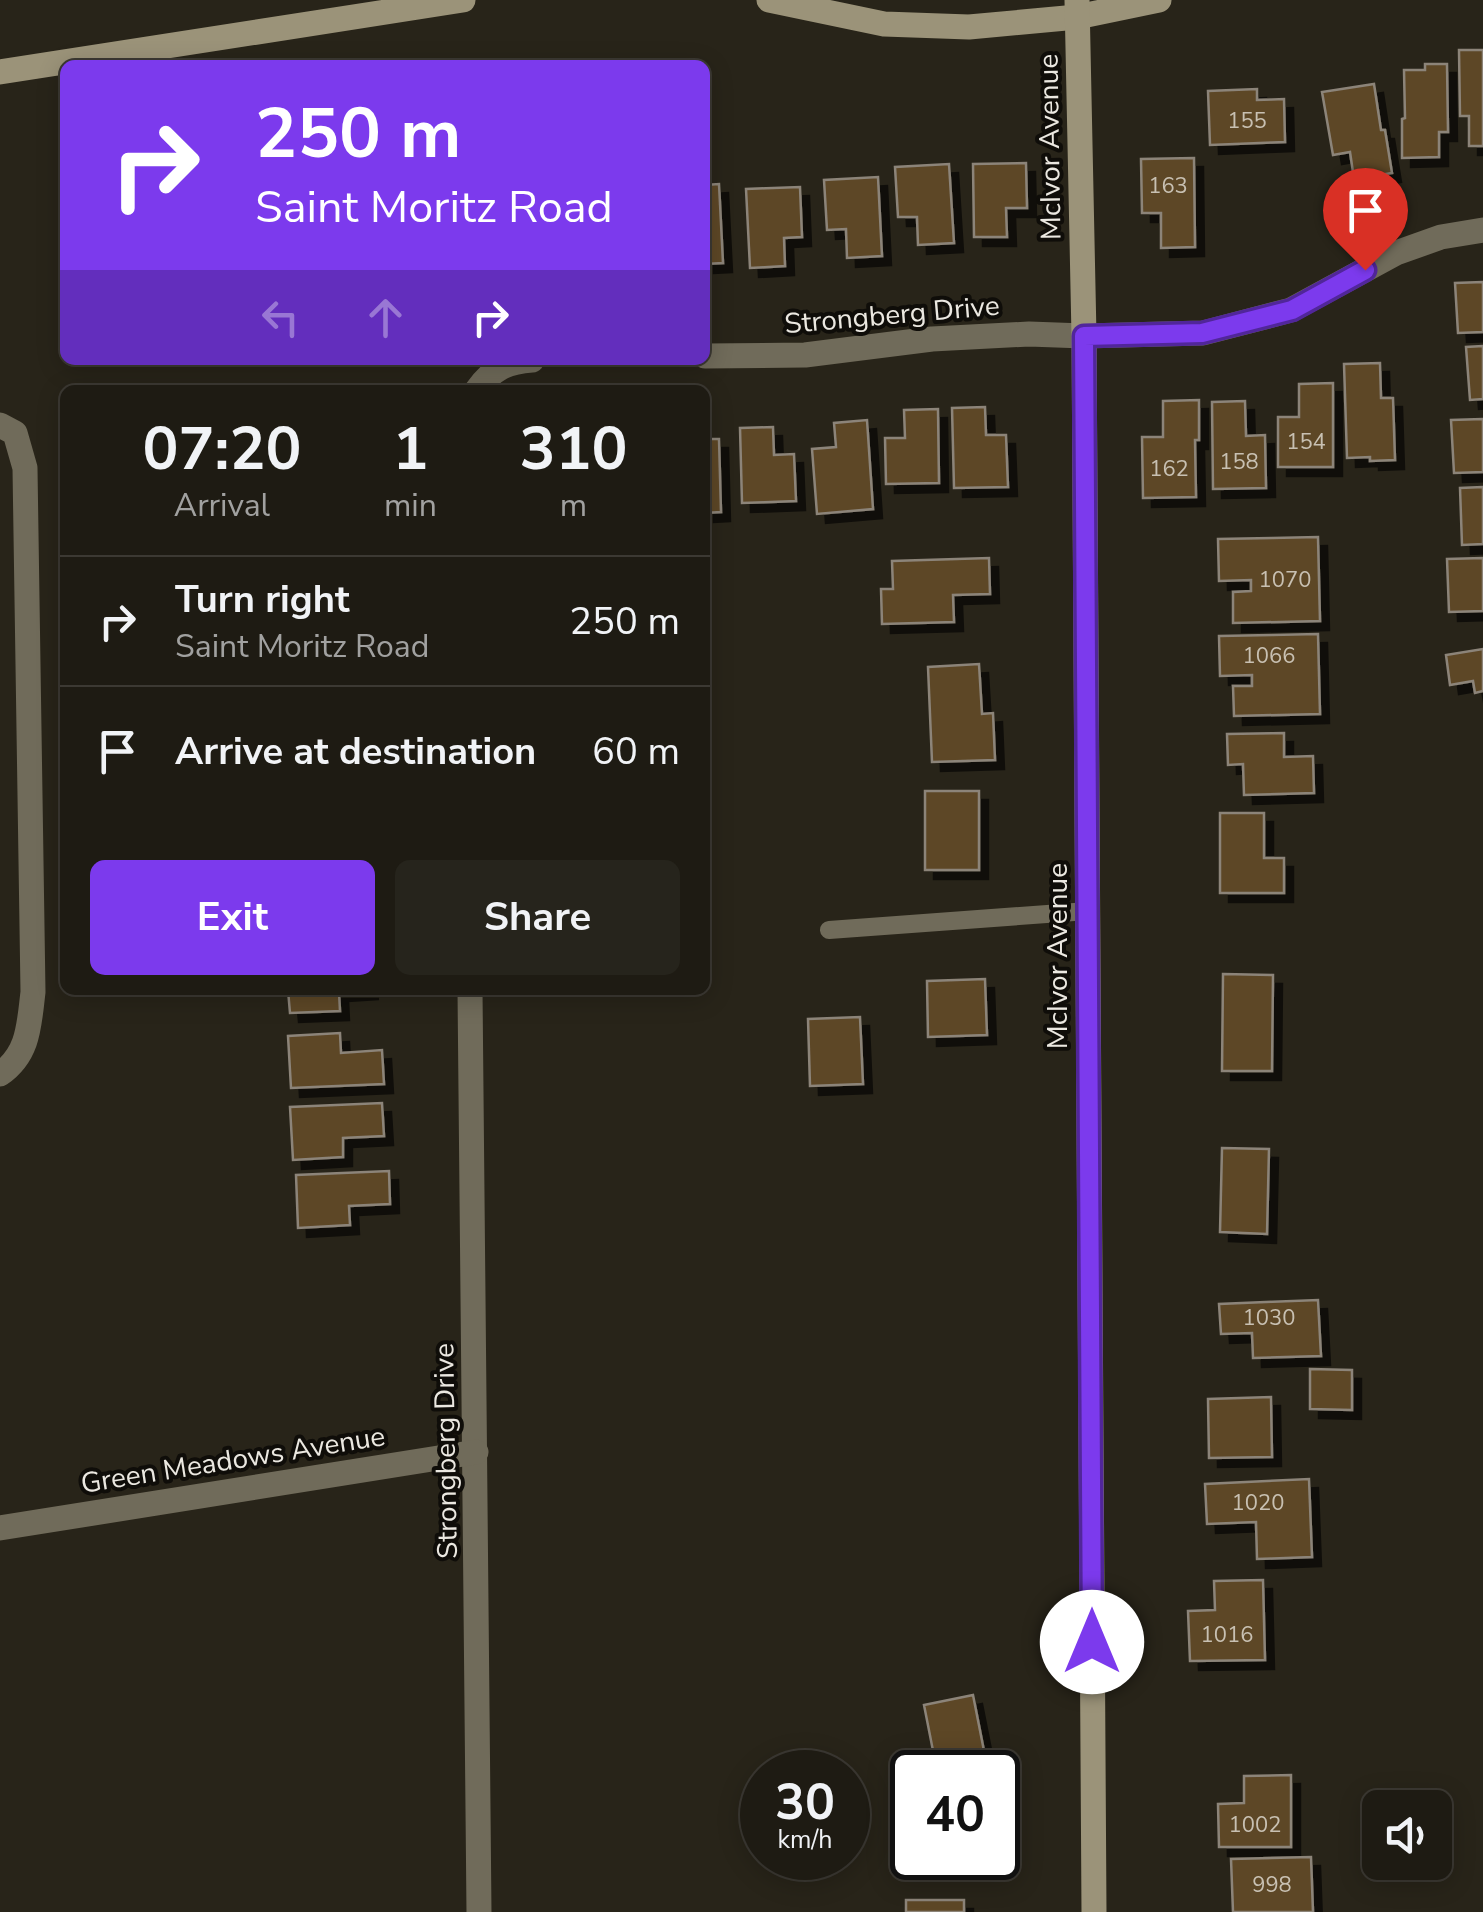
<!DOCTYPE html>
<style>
:root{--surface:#1e1b13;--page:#26241c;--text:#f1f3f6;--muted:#a1a1a0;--line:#3c3933;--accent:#7c3aed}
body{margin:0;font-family:"Nunito Sans",sans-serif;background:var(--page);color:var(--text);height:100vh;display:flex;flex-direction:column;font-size:38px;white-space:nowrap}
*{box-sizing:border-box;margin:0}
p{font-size:32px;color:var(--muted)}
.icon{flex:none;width:55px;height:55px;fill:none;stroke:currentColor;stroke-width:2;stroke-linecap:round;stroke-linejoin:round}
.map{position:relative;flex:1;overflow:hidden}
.side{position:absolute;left:60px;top:385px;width:650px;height:610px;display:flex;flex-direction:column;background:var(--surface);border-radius:15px;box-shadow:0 5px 25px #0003,0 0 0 2px var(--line)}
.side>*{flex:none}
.banner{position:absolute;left:60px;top:60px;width:650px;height:305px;border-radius:15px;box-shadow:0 5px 25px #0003,0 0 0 2px var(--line);background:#7c3aed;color:#fff;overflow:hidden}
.buttons{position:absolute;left:1362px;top:1790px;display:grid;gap:20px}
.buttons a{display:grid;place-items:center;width:90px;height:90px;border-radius:15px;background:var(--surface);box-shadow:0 5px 25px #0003,0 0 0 2px var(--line);font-size:50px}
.speed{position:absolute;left:740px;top:1750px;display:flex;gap:20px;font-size:50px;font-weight:700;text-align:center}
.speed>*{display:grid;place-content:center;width:130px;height:130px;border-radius:50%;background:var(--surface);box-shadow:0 5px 25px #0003,0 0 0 2px var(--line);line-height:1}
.speed small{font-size:25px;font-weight:400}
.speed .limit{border:5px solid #111;border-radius:15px;background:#fff;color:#111}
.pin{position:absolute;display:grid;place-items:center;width:85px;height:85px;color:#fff;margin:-102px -42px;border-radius:50% 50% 50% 0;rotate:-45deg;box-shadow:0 0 10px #0007}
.pin .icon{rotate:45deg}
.me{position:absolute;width:110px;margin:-55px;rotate:0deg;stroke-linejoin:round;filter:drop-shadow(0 0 8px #0008)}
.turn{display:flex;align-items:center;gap:35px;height:210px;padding:0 30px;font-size:45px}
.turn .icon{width:130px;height:130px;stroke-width:2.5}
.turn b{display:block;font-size:70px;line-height:85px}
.lanes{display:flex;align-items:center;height:95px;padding:0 30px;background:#0003;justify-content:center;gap:50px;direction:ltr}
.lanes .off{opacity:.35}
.eta{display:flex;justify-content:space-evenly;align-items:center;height:170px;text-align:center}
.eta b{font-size:60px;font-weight:700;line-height:70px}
.action{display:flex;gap:20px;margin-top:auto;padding:20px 30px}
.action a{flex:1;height:115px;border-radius:15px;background:var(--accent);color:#fff;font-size:40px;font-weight:700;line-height:115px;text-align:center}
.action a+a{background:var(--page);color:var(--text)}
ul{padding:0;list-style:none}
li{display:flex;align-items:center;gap:30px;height:130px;padding:0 30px;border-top:2px solid var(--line)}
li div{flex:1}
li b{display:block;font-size:38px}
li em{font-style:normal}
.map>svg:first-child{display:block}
.building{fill:#5d4727;stroke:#8c8479;stroke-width:2.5;filter:url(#shadow)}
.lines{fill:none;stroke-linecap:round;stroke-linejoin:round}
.lane{stroke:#706b5a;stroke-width:18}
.street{stroke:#706b5a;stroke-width:25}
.secondary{stroke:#9b9379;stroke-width:25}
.route-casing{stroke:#51269a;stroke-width:25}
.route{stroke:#7c3aed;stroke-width:18}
.labels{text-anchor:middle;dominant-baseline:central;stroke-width:8;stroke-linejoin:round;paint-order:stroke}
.number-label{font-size:22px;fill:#c8c0b2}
.street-label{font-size:28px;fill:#ebe8e1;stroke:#0f0d09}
</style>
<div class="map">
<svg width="1483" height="1912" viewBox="0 0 1483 1912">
<defs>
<filter id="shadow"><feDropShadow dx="9" dy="9" stdDeviation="0" flood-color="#0009"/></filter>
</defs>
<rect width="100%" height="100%" fill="#282419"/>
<g class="building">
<polygon points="1459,50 1483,50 1483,146 1469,146 1469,116 1460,116"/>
<polygon points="1425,64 1447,64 1448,132 1439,132 1439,157 1402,158 1402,119 1405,118 1404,70 1425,70"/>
<polygon points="1374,84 1381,130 1385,130 1392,173 1354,179 1350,152 1333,155 1322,92"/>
<polygon points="1257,89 1257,100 1284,99 1285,142 1210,145 1208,91"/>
<polygon points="1194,158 1195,247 1161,248 1161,213 1142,213 1141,159"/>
<polygon points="1026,163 1027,208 1006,208 1007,237 974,237 973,164"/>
<polygon points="949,164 954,243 918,245 917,217 898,217 895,167"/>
<polygon points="878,177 882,256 847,258 846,229 827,230 824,180"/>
<polygon points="719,184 723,263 705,264 705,185"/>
<polygon points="800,187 802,237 784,238 785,266 750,268 746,189"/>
<polygon points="1483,282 1483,332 1458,333 1455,283"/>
<polygon points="1483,346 1483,399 1470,400 1466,347"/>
<polygon points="1380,363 1381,398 1393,398 1395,460 1370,461 1370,457 1347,458 1344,364"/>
<polygon points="1333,383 1333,467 1278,467 1278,417 1299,417 1299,384"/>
<polygon points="1199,400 1199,440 1195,440 1196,497 1143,498 1142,437 1163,437 1163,401"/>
<polygon points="1245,401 1246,436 1265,435 1266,488 1213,489 1212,402"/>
<polygon points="985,407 986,435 1006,435 1008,487 954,488 952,408"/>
<polygon points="938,409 939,483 886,484 885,438 905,438 904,410"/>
<polygon points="1483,419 1483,472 1454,473 1451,420"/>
<polygon points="867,420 873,509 817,514 812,449 836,447 834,423"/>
<polygon points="773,427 774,455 794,454 796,501 742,503 740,428"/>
<polygon points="705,439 719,439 721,512 705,513"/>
<polygon points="1483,487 1483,544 1462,545 1460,488"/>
<polygon points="1318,537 1320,621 1233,623 1233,592 1251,591 1251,580 1219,581 1218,539"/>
<polygon points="989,558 990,594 953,595 954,622 882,624 881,589 893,589 892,561"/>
<polygon points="1483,558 1483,611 1449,612 1447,559"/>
<polygon points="1318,634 1320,714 1234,716 1233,686 1252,686 1252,675 1220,676 1219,636"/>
<polygon points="1483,649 1483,691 1475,693 1473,681 1450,685 1446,655"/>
<polygon points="979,664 982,714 993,713 995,760 932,762 928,667"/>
<polygon points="1284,733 1284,757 1313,756 1314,793 1244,795 1243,764 1228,765 1227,734"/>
<rect x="925" y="791" width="54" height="79"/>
<polygon points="1220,813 1264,813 1264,858 1284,858 1284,893 1220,893"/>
<polygon points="1223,974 1273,975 1272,1071 1222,1071"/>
<polygon points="985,979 987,1035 928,1037 927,981"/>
<polygon points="288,990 370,990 339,992 340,1011 290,1013"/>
<polygon points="860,1017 863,1084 810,1086 808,1019"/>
<polygon points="340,1033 341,1053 382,1050 384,1084 291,1088 288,1036"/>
<polygon points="382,1103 384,1136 343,1138 343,1157 293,1160 290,1107"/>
<polygon points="1222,1148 1269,1149 1267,1234 1220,1232"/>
<polygon points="389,1171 390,1204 349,1206 350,1225 298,1228 296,1175"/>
<polygon points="1318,1300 1321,1356 1253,1358 1252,1333 1221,1334 1219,1304"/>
<polygon points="1310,1369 1352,1370 1352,1410 1310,1409"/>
<polygon points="1271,1397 1272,1457 1209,1458 1208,1399"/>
<polygon points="1309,1479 1312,1557 1257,1559 1256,1522 1207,1524 1205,1484"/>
<polygon points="1263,1580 1265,1660 1190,1661 1188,1611 1215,1610 1214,1581"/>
<polygon points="973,1695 986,1761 937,1771 924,1705"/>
<polygon points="1291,1775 1291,1847 1219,1847 1218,1804 1244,1803 1244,1776"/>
<polygon points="1311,1857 1313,1912 1233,1912 1231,1859"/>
<rect x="906" y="1900" width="58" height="12"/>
</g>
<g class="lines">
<polyline class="lane" points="829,930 1088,911"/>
<g class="street">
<polyline points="705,356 805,355 932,339 1029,334 1084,336 1203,333 1291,310 1396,253 1441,237 1483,230"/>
<path d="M477,390c15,-21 29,-28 55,-30"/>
<path d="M0,425l15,8 10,35 8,524c-4,33 -4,62 -33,82"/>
<polyline points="470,990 479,1912"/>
<polyline points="0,1528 476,1452"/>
</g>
<g class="secondary">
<polyline points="769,0 884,24 969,27 1077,17 1159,0"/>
<polyline points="1077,0 1084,336 1094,1912"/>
<polyline points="0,72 463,0"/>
</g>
</g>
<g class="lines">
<defs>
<polyline id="route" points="1092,1642 1084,336 1202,333 1292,310 1365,270"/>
</defs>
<use href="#route" class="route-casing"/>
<use href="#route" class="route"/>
</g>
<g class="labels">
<g class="number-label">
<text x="1247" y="121">155</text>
<text x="1168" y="186">163</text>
<text x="1306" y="442">154</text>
<text x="1239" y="462">158</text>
<text x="1169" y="469">162</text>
<text x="1285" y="580">1070</text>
<text x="1269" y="656">1066</text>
<text x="1269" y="1318">1030</text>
<text x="1258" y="1503">1020</text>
<text x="1227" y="1635">1016</text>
<text x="1255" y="1825">1002</text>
<text x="1272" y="1885">998</text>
</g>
<g class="street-label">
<text transform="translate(1050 147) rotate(-91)">McIvor Avenue</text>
<text transform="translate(892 315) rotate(-5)">Strongberg Drive</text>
<text transform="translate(1058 956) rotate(-90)">McIvor Avenue</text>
<text transform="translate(446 1451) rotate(-91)">Strongberg Drive</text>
<text transform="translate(233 1460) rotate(-9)">Green Meadows Avenue</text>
</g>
</g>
</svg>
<div class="buttons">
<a><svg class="icon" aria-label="sound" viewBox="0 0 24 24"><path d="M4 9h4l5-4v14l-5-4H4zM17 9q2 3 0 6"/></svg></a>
</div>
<div class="speed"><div>30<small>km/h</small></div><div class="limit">40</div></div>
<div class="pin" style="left:1365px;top:270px;background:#d93025"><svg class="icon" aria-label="arrive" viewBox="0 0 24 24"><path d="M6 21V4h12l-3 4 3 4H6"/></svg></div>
<svg class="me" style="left:1092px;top:1642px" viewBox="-20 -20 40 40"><circle r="19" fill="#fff"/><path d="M0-13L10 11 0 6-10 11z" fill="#7c3aed"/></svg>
<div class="banner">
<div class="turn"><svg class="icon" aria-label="right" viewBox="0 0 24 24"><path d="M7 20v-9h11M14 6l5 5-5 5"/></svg><div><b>250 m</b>Saint Moritz Road</div></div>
<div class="lanes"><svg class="icon off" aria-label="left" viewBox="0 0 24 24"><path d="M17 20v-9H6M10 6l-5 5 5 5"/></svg><svg class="icon off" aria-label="ahead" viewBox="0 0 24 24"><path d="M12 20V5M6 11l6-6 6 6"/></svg><svg class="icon" aria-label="right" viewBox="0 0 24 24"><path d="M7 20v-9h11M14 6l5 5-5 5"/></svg></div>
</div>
<section class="side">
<div class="eta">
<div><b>07:20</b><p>Arrival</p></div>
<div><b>1</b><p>min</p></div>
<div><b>310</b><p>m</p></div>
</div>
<ul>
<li><svg class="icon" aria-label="right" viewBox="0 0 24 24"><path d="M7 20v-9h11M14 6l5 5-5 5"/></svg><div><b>Turn right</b><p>Saint Moritz Road</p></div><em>250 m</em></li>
<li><svg class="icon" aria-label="arrive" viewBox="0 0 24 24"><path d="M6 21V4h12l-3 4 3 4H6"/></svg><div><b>Arrive at destination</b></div><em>60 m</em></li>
</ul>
<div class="action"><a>Exit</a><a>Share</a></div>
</section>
</div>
